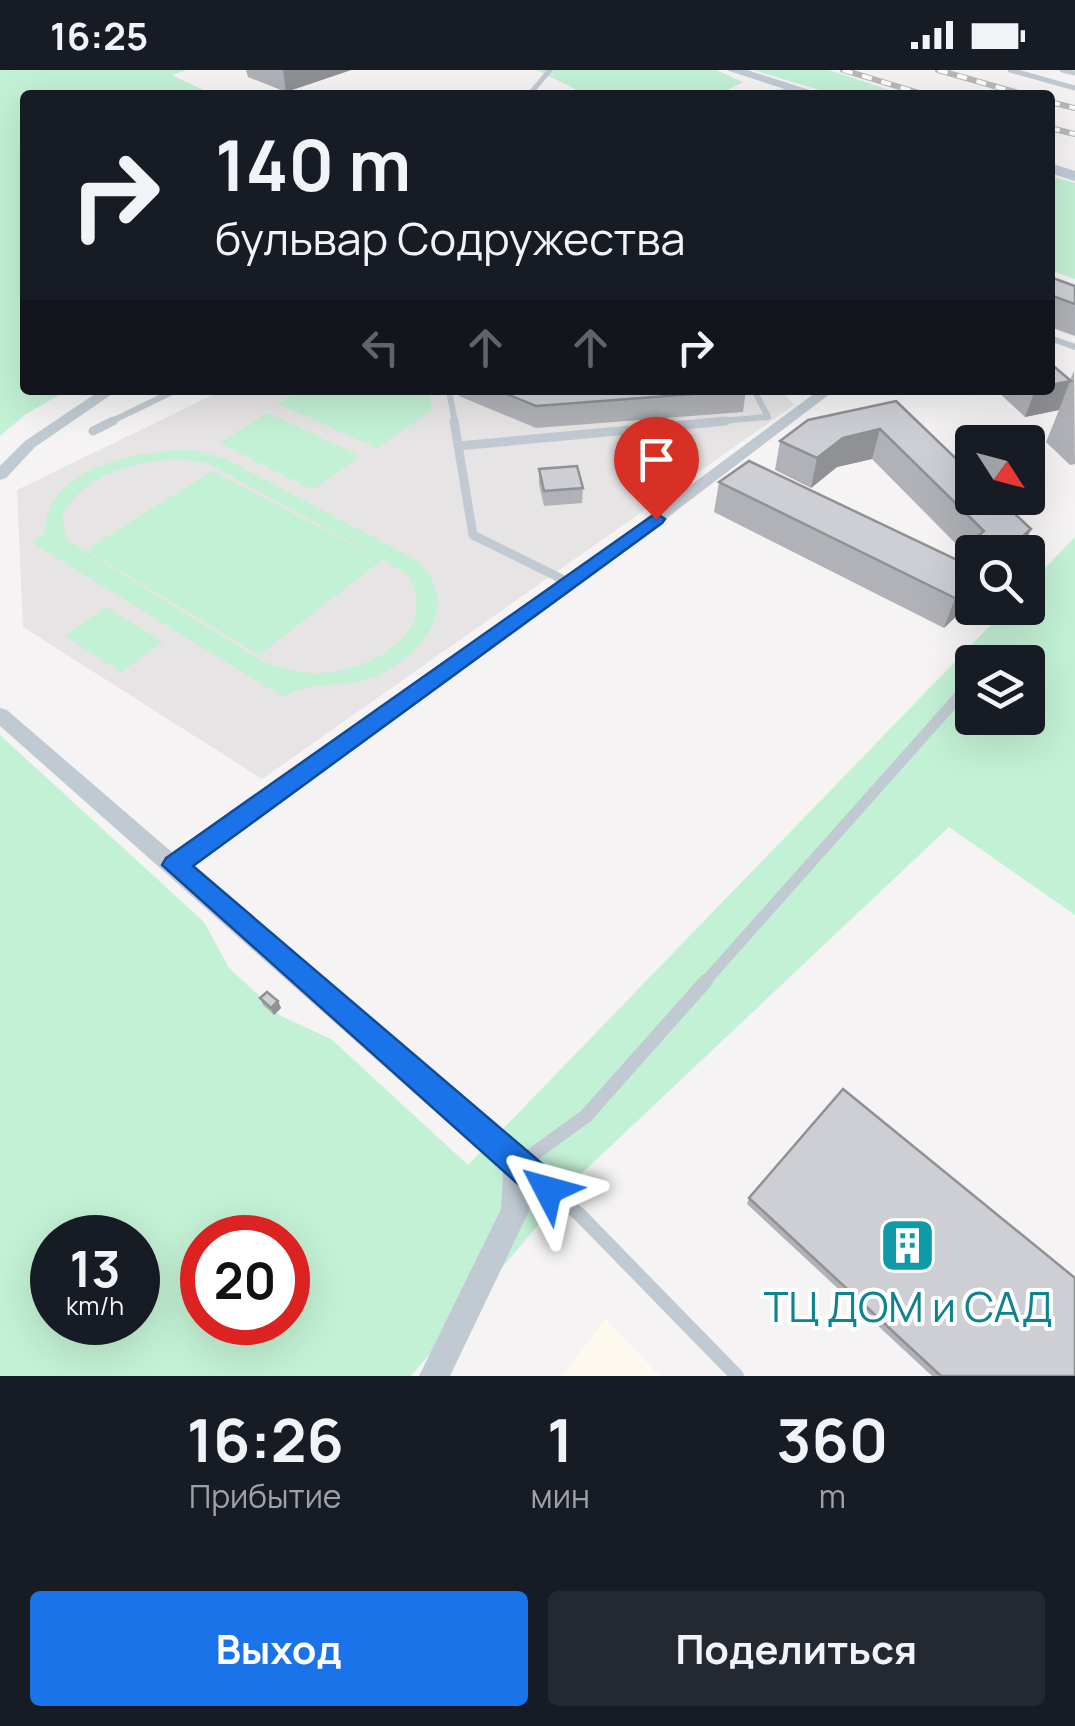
<!DOCTYPE html>
<html lang="ru">
<meta charset="utf-8">
<style>
:root{--surface:#171b24;--page:#242831;--text:#f1f3f6;--muted:#9ea1a6;--accent:#1a73e8}
body{margin:0;font-family:Manrope,sans-serif;background:var(--page);color:var(--text);height:100vh;display:flex;flex-direction:column;font-size:38px;white-space:nowrap}
*{box-sizing:border-box;margin:0}
p{font-size:32px;color:var(--muted)}
.icon{flex:none;width:55px;height:55px;fill:none;stroke:currentColor;stroke-width:2;stroke-linecap:round;stroke-linejoin:round}
.map{position:relative;height:1306px;overflow:hidden}
.sheet{display:flex;flex-direction:column;background:var(--surface);flex:1}
.sheet>*{flex:none}
.banner{position:absolute;left:20px;top:20px;width:1035px;height:305px;border-radius:10px;box-shadow:0 10px 40px #0002;background:#171b24;color:var(--text);overflow:hidden}
.needle{width:65px;rotate:126deg}
.tools{position:absolute;left:955px;top:355px;display:grid;gap:20px}
.tools a{display:grid;place-items:center;width:90px;height:90px;border-radius:10px;background:var(--surface);box-shadow:0 10px 40px #0002;font-size:50px}
.speed{position:absolute;left:30px;top:1145px;display:flex;gap:20px;font-size:50px;font-weight:700;text-align:center}
.speed>*{display:grid;place-content:center;width:130px;height:130px;border-radius:50%;background:var(--surface);box-shadow:0 10px 40px #0002;line-height:1}
.speed small{font-size:25px;font-weight:400}
.speed .limit{border:15px solid #d22;background:#fff;color:#111}
.pin{position:absolute;display:grid;place-items:center;width:85px;height:85px;color:#fff;margin:-102px -42px;border-radius:50% 50% 50% 0;rotate:-45deg;box-shadow:0 0 10px #0007}
.pin .icon{rotate:45deg}
.me{position:absolute;width:110px;margin:-55px;rotate:309deg;stroke-linejoin:round;filter:drop-shadow(0 0 8px #0008)}
.turn{display:flex;align-items:center;gap:35px;height:210px;padding:0 30px;font-size:45px}
.turn .icon{width:130px;height:130px;stroke-width:2.5}
.turn b{display:block;font-size:70px;line-height:85px}
.lanes{display:flex;align-items:center;height:95px;padding:0 30px;background:#0003;justify-content:center;gap:50px;direction:ltr}
.lanes .off{opacity:.35}
.eta{display:flex;justify-content:space-evenly;align-items:center;height:170px;text-align:center}
.eta b{font-size:60px;font-weight:700;line-height:70px}
.button{display:flex;gap:20px;margin-top:auto;padding:20px 30px}
.button a{flex:1;height:115px;border-radius:10px;background:var(--accent);color:#fff;font-size:40px;font-weight:700;line-height:115px;text-align:center}
.button a+a{background:var(--page);color:var(--text)}
.status{display:flex;justify-content:space-between;align-items:center;height:70px;padding:0 50px;background:var(--surface);direction:ltr}
.status svg{height:28px;fill:currentColor}
.map>svg:first-child{display:block}
.commercial{fill:#fdf9ef}
.education{fill:#e6e4e5}
.green{fill:#c3f1d5;fill-rule:evenodd}
.lines{fill:none;stroke-linecap:round;stroke-linejoin:round}
.lane-far4{stroke:#c1cad2;stroke-width:5}
.lane-far3{stroke:#c1cad2;stroke-width:6}
.lane-far2{stroke:#c1cad2;stroke-width:9}
.lane-far1{stroke:#c1cad2;stroke-width:11}
.lane{stroke:#c1cad2;stroke-width:14}
.street{fill:#c1cad2;fill-rule:evenodd}
.secondary{fill:#c1cbd6;fill-rule:evenodd}
.rail-casing{stroke:#b5b8bd;stroke-width:6}
.rail{stroke:#fff;stroke-width:4;stroke-dasharray:10;stroke-linecap:butt}
.wall{fill:#b0b2b7}
.shaded-wall{fill:#909195}
.building{fill:#cdcfd5;stroke:#909195;stroke-width:2.5}
.route{fill:#1a73e8;stroke:#114b97;stroke-width:2.5}
.labels{text-anchor:middle;dominant-baseline:central;stroke-width:8;stroke-linejoin:round;paint-order:stroke}
.near-culture-label{font-size:42px;fill:#0d838f;stroke:#fff}
</style>
<div class="status"><b>16:25</b><svg viewBox="0 0 49 12"><path d="M0 12V9h3v3zM5 12V6h3v6zM10 12V3h3v9zM15 12V0h3v12zM26 1h20v11H26zM47 4h2v5h-2z"/></svg></div>
<div class="map">
<svg width="1075" height="1306" viewBox="0 0 1075 1306">
<rect width="100%" height="100%" fill="#f5f3f3"/>
<polygon class="commercial" points="605,1249 606,1249 660,1306 562,1306"/>
<polygon class="education" points="223,320 781,320 794,335 262,709 23,557 17,420"/>
<g class="green">
<polygon points="0,0 187,0 172,5 214,25 25,25 25,320 68,320 26,344 0,366"/>
<polygon points="511,0 716,0 743,12 717,25 587,25 537,0"/>
<polygon points="753,0 829,0 904,25 836,25"/>
<polygon points="1050,106 1075,113 1075,209 1050,200"/>
<polygon points="299,320 429,320 432,340 377,378 278,334"/>
<polygon points="268,343 360,386 313,420 220,373"/>
<path d="M193,380l33,9 192,102c46,47 3,96 -46,117 -28,11 -67,2 -89,19l-252,-155 14,-8c-2,-68 97,-84 148,-84zM177,389l31,4 198,110c40,60 -41,102 -93,100 -19,0 -36,-7 -53,-13l-194,-121 -4,-23c24,-44 69,-53 115,-57z"/>
<polygon points="212,401 382,490 259,585 86,480"/>
<path d="M1075,467v378l-126,-88 -368,347 -170,202h-411v-641l204,187 25,46 52,48 50,23 137,126 539,-557h21v-22zM972,592h56v56h-56zM52,1168h86v84h-86zM202,1168h86v84h-86z"/>
<polygon points="106,537 163,572 121,602 65,566"/>
</g>
<g class="lines">
<g class="lane-far4">
<polyline points="1010,0 1075,18"/>
<polyline points="1062,0 1075,3"/>
<polyline points="529,25 550,0"/>
</g>
<g class="lane-far3">
<polyline points="1050,268 1075,277"/>
<polyline points="449,320 455,353"/>
<polyline points="108,353 176,320"/>
<polyline points="699,353 768,347 754,320"/>
</g>
<g class="lane-far2">
<polyline points="454,351 473,465 570,513"/>
<polyline points="93,361 113,351"/>
<polyline points="458,376 726,351"/>
</g>
<polyline class="lane-far1" points="704,913 970,614"/>
<polyline class="lane" points="706,911 586,1046 517,1096 579,1144 737,1306"/>
<g class="street">
<polygon points="803,18 806,23 741,25 746,22"/>
<polygon points="101,320 118,320 35,377 6,408 0,410 0,396 25,371"/>
<polygon points="819,320 835,320 576,517 190,797 527,1086 531,1096 529,1141 450,1306 419,1306 501,1139 503,1102 0,656 0,638 7,640 174,784 564,509"/>
</g>
<g class="secondary">
<polygon points="726,0 747,0 825,25 803,25"/>
<polygon points="1050,93 1075,101 1075,111 1050,103"/>
</g>
<defs>
<g id="rail">
<polyline points="843,0 926,25"/>
<polyline points="938,0 1025,25"/>
<polyline points="1050,32 1075,38"/>
<polyline points="1050,58 1075,64"/>
</g>
</defs>
<use href="#rail" class="rail-casing"/>
<use href="#rail" class="rail"/>
</g>
<g class="wall">
<polygon points="246,0 351,0 286,22 248,7"/>
<polygon points="1050,207 1075,216 1075,266 1050,257"/>
<polygon points="1074,301 1075,394 1070,395 1046,372 1059,340 1025,347 996,320 1050,320 1070,310"/>
<polygon points="459,320 746,320 743,342 536,358 459,326"/>
<polygon points="896,331 1021,482 972,482 972,529 971,532 944,558 714,442 719,412 967,494 969,487 872,389 837,397 811,418 775,400 780,371"/>
<polygon points="539,399 583,418 582,433 544,436 539,414"/>
<polygon points="260,928 278,931 281,938 274,945 263,935"/>
<polygon points="749,1128 1075,1306 932,1306 747,1134"/>
</g>
<g class="shaded-wall">
<polygon points="283,0 351,0 286,22"/>
<polygon points="1070,311 1059,340 1025,347 1035,320 1050,320 1050,315"/>
<polygon points="880,359 872,389 837,397 811,418 817,388 843,368"/>
<polygon points="1031,459 1021,482 1005,482"/>
<polygon points="972,512 971,532 944,558 955,528"/>
<polygon points="278,931 281,938 274,945 271,938"/>
</g>
<g class="building">
<polygon points="1050,207 1075,216 1075,234 1050,225"/>
<polygon points="1050,293 1071,311 1050,315"/>
<polygon points="497,320 746,320 536,336"/>
<polygon points="896,331 972,404 972,428 998,428 1031,459 1005,482 976,468 984,461 880,359 843,368 817,388 780,371 808,350"/>
<polygon points="749,391 972,497 972,512 955,528 719,412"/>
<polygon points="577,396 583,418 544,421 539,399"/>
<polygon points="267,922 278,931 271,938 260,928"/>
<polygon points="843,1019 1075,1208 1075,1306 941,1306 749,1128"/>
</g>
<polygon class="route" points="656,443 665,449 662,453 193,796 560,1109 564,1120 560,1131 548,1135 537,1131 162,795 166,788"/>
<defs>
<symbol id="building-square" viewBox="-11 -11 22 22"><rect x="-9" y="-9" width="18" height="18" rx="4" fill="#0f9aa8" stroke="#fff"/><path d="M-4-6H4V6H1V3H-1V6H-4ZM-2.5-4.3h1.7v1.8h-1.7ZM.8-4.3h1.7v1.8H.8ZM-2.5-1h1.7V.8h-1.7ZM.8-1h1.7V.8H.8Z" fill="#fff"/></symbol>
</defs>
<g fill-rule="evenodd">
<use href="#building-square" x="876" y="1144" width="63" height="63"/>
</g>
<g class="labels">
<g class="near-culture-label">
<text x="908" y="1236">ТЦ ДОМ и САД</text>
</g>
</g>
</svg>
<div class="tools">
<a><svg class="needle" viewBox="-14 -14 28 28"><path d="M0-13l5 13h-10z" fill="#e53935"/><path d="M0 13l5-13h-10z" fill="#9ea1a6"/></svg></a>
<a><svg class="icon" aria-label="search" viewBox="0 0 24 24"><circle cx="10" cy="10" r="6"/><path d="M15 15l6 6"/></svg></a>
<a><svg class="icon" aria-label="layers" viewBox="0 0 24 24"><path d="M12 4l9 5-9 5-9-5zM3 14l9 5 9-5"/></svg></a>
</div>
<div class="speed"><div>13<small>km/h</small></div><div class="limit">20</div></div>
<div class="pin" style="left:656px;top:449px;background:#d93025"><svg class="icon" aria-label="arrive" viewBox="0 0 24 24"><path d="M6 21V4h12l-3 4 3 4H6"/></svg></div>
<svg class="me" style="left:548px;top:1120px" viewBox="-20 -20 40 40"><path d="M0-17L14 15 0 8-14 15z" fill="#1a73e8" stroke="#fff" stroke-width="4"/></svg>
<div class="banner">
<div class="turn"><svg class="icon" aria-label="right" viewBox="0 0 24 24"><path d="M7 20v-9h11M14 6l5 5-5 5"/></svg><div><b>140 m</b>бульвар Содружества</div></div>
<div class="lanes"><svg class="icon off" aria-label="left" viewBox="0 0 24 24"><path d="M17 20v-9H6M10 6l-5 5 5 5"/></svg><svg class="icon off" aria-label="ahead" viewBox="0 0 24 24"><path d="M12 20V5M6 11l6-6 6 6"/></svg><svg class="icon off" aria-label="ahead" viewBox="0 0 24 24"><path d="M12 20V5M6 11l6-6 6 6"/></svg><svg class="icon" aria-label="right" viewBox="0 0 24 24"><path d="M7 20v-9h11M14 6l5 5-5 5"/></svg></div>
</div>
</div>
<section class="sheet">
<div class="eta">
<div><b>16:26</b><p>Прибытие</p></div>
<div><b>1</b><p>мин</p></div>
<div><b>360</b><p>m</p></div>
</div>
<div class="button"><a>Выход</a><a>Поделиться</a></div>
</section>
